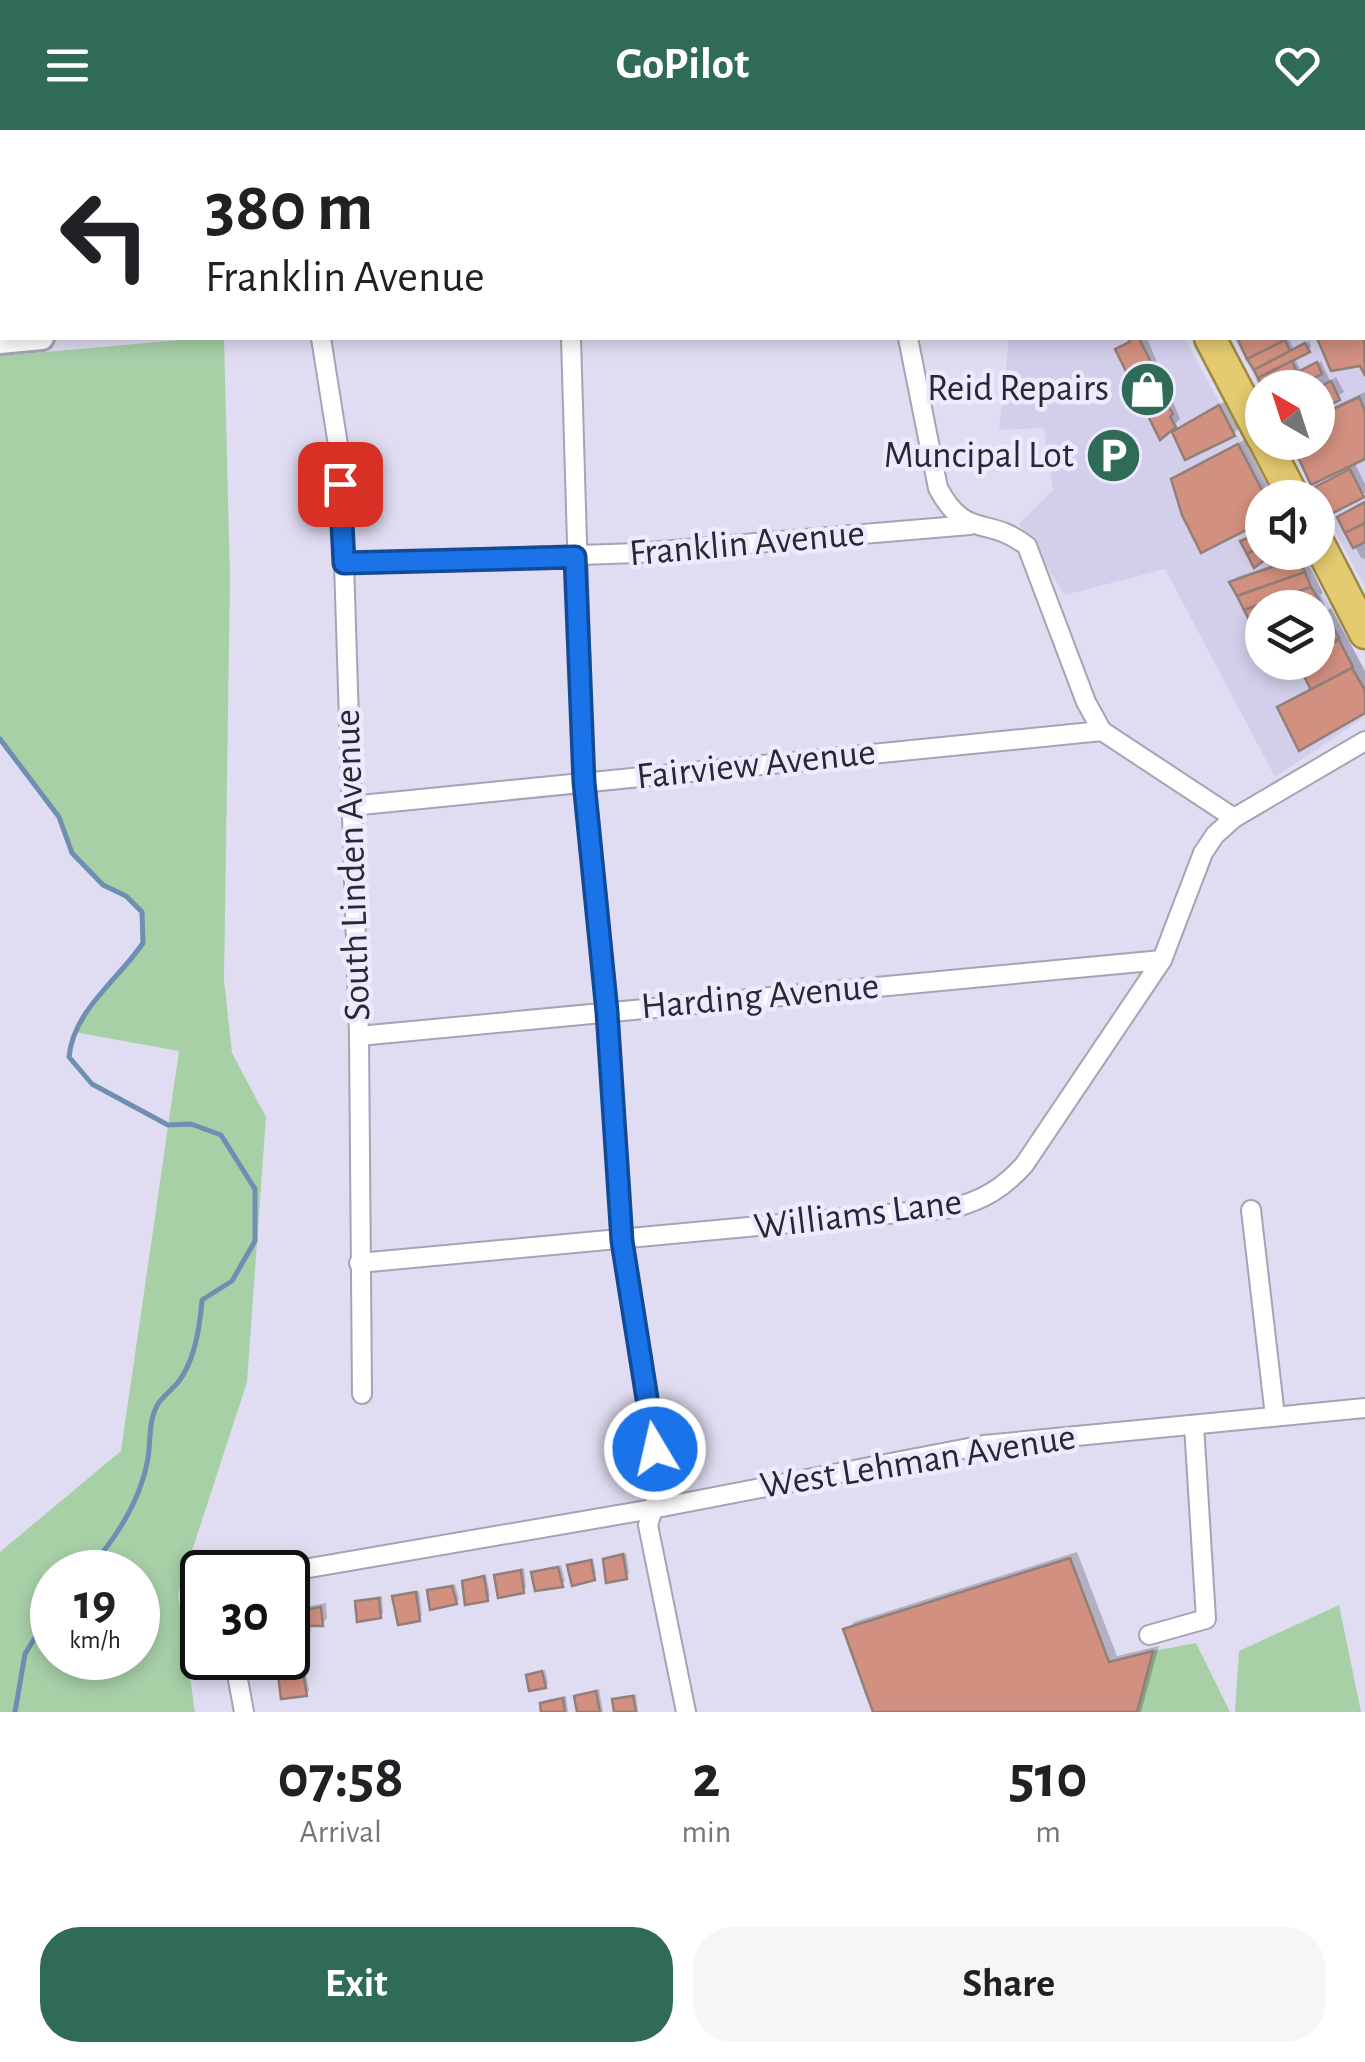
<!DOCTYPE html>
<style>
:root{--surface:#fff;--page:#f6f6f6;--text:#202124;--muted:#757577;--accent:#2f6b56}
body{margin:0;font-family:"Alegreya Sans",sans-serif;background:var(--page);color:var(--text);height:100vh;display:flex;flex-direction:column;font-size:38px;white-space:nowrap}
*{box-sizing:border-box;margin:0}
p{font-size:32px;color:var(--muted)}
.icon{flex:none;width:55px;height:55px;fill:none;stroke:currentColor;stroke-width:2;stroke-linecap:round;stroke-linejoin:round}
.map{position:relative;height:1582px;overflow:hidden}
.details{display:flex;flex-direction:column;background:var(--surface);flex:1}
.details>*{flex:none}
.hud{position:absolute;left:0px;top:0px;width:1365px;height:210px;box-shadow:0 5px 15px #0003;background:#fff;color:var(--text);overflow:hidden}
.needle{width:65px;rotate:321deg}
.fabs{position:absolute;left:1245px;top:240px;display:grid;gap:20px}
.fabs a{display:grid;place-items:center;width:90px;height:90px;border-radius:50%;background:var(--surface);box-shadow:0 5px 15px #0003;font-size:50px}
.speed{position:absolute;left:30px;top:1420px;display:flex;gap:20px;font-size:50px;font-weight:700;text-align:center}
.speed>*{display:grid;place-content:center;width:130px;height:130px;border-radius:50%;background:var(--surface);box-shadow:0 5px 15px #0003;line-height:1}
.speed small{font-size:25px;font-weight:400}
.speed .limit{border:5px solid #111;border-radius:15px;background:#fff;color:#111}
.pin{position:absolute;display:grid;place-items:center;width:85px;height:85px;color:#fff;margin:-42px;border-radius:20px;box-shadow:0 5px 15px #0006}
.me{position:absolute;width:110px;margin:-55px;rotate:351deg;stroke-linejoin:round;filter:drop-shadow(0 0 8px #0008)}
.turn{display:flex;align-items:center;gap:35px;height:210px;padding:0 40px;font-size:45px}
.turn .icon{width:130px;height:130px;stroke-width:2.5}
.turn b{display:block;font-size:70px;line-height:85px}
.eta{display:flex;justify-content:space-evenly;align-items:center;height:170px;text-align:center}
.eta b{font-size:60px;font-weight:700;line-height:70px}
.action{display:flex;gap:20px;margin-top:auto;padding:20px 40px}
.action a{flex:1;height:115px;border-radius:40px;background:var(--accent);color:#fff;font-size:40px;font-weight:700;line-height:115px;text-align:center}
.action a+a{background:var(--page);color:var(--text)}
header{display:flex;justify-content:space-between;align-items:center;height:130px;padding:0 40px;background:var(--accent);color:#fff;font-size:45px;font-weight:700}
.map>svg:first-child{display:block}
.built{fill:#d3cfeb;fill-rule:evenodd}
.green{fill:#a7d0a7;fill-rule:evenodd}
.shadow{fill:#0003}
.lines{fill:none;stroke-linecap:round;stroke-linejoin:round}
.stream{stroke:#6e8eb2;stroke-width:5}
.building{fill:#d29080;stroke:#937e78;stroke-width:2.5}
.minor-casing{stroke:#a6a3b6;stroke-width:22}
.tertiary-casing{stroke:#a6a3b6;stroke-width:28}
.trunk-casing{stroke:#9e8943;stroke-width:35}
.minor{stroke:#fff;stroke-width:18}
.tertiary{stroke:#fff;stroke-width:22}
.trunk{stroke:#e4ca70;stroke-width:30}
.route-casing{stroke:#114b97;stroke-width:25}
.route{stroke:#1a73e8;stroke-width:18}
.labels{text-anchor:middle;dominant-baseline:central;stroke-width:9;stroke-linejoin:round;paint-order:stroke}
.poi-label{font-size:38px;fill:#292830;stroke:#edeaff;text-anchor:end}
.street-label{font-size:38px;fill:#292830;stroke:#edeaff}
</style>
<header><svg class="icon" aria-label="menu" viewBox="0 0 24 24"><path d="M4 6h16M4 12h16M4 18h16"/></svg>GoPilot<svg class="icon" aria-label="heart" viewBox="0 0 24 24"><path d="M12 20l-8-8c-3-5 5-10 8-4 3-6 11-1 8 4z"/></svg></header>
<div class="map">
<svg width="1365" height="1582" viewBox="0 0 1365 1582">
<rect width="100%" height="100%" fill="#e0ddf2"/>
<g class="built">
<polygon points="1362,145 1365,145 1365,457 1289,313 1318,312 1318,258 1262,258 1262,262 1234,208 1362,208"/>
<path d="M1009,208h175l87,159 -9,1v54l39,1 64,117v47l-90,60 -110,-208 -100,26 -46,-71 34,-34 -9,-62 -45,2zM1262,478h56v54h-56z"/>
</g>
<g class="green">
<path d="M203,208h21l6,240 -6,402 8,73 34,64 -19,265 -69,212 17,118h-195v-160l121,-101 58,-400 -105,-19 69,-89 -1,-31 -16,-16 -23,-11 -31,-32 -13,-36 -59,-78v-383zM52,1442h86v86h-86z"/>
<polygon points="1339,1475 1361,1582 1235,1582 1239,1521"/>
<polygon points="1196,1513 1230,1582 1134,1582 1153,1521"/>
</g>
<g class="shadow">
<polygon points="1365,141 1365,240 1361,233 1333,238 1320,208 1362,208"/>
<polygon points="1131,208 1147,208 1180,289 1174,295 1118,219"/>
<polygon points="1239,208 1288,208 1294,219 1309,211 1311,217 1294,227 1301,241 1321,231 1330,251 1336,247 1344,262 1318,278 1318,258 1264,258"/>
<polygon points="1365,262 1365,327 1354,332 1365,354 1365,363 1318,358 1350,339 1318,312 1318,284"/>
<polygon points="1225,271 1239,298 1233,304 1181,298"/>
<polygon points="1244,310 1274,368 1262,368 1262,389 1202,420 1174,350"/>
<polygon points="1365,372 1365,429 1361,428 1340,387"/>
<polygon points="1275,422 1295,422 1288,430 1304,424 1323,463 1320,465 1325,475 1318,483 1331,478 1365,541 1365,580 1281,578 1313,557 1318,532 1318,478 1262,478 1262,495 1256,498 1232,452 1237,447 1281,432"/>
<polygon points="1077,1422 1117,1526 1159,1516 1141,1582 876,1582 846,1500 854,1492"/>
<polygon points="626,1423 629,1443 626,1446 605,1430"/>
<polygon points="593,1428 596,1444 593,1447 570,1436"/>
<polygon points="561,1435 565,1451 562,1454 534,1443"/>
<polygon points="524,1438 526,1457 523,1461 497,1446"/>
<polygon points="486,1444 490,1466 487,1469 465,1452"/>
<polygon points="455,1454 459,1469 456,1472 430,1461"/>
<polygon points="419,1461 422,1485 419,1488 394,1467"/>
<polygon points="382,1466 383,1483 380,1486 357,1472"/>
<polygon points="326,1473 327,1488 322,1494 314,1494 295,1509 288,1509 288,1480"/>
<polygon points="303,1530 309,1560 306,1564 280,1537"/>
<polygon points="545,1540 548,1553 545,1556 529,1546"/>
<polygon points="599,1559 603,1582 579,1582 577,1567"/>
<polygon points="636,1564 638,1582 617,1582 615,1570 618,1567"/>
<polygon points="566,1566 568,1582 544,1582 542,1574 546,1570"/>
</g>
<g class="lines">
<g class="stream">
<path d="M0,609l59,78 13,36 31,32 23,11 16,16 1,31c-25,37 -70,68 -74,114l23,27 76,41 23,-1 30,11 34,54v52l-23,40 -30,19c-2,26 -7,60 -23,81 -6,8 -16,15 -21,23 -10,17 -7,36 -10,54 -7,42 -33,82 -62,114"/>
<polyline points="15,1582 25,1524 52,1480"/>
</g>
</g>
<g class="building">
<polygon points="1362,145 1365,246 1360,236 1331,241 1317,208 1362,208"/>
<polygon points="1128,208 1139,208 1157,245 1154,247 1163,259 1159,260 1173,284 1170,287 1176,297 1160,310 1115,219 1130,212"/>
<polygon points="1237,208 1290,208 1247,229"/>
<polygon points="1285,210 1290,221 1254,240 1247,229"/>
<polygon points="1305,213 1310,222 1258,248 1254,240"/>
<polygon points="1292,231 1297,242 1262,259 1258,248"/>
<polygon points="1317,232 1322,244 1294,258 1267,258"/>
<polygon points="1331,251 1340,270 1318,281 1318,258"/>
<polygon points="1359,267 1365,281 1365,329 1311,355 1291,312 1318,312 1318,286"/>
<polygon points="1219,275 1235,306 1185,330 1172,302"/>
<polygon points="1238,314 1266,368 1262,368 1262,392 1201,423 1182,385 1171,349"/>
<polygon points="1350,339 1364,367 1329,385 1315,357"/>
<polygon points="1365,372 1365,393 1345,403 1337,387"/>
<polygon points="1365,393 1365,412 1353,418 1345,403"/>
<polygon points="1262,402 1262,416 1247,424 1240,411"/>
<polygon points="1262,416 1262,422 1294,422 1295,426 1278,432 1273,424 1254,438 1247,424"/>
<polygon points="1298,428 1305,442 1237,466 1229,452"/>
<polygon points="1305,442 1311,457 1244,480 1237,466"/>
<polygon points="1311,457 1319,470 1306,478 1262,478 1262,497 1255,501 1244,480"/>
<polygon points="1325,481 1339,508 1318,520 1318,485"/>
<polygon points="1339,510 1353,537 1311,560 1297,532 1318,532 1318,521"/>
<polygon points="1352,538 1365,560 1365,583 1299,621 1277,577"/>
<polygon points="623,1424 627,1449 606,1453 603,1429"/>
<polygon points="1070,1428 1109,1532 1153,1521 1137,1582 873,1582 843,1499"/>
<polygon points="591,1430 595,1450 572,1456 567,1435"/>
<polygon points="558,1437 563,1457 535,1461 531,1442"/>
<polygon points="521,1440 524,1463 498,1468 494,1445"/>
<polygon points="484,1446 488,1471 465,1475 462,1451"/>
<polygon points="452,1456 457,1474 430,1480 427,1460"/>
<polygon points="416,1462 420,1491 398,1495 392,1466"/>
<polygon points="379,1468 381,1488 357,1492 355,1471"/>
<polygon points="321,1477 323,1496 309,1496 309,1502 294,1505 296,1511 288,1512 288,1483"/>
<polygon points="301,1531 307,1566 281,1569 277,1536"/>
<polygon points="542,1541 546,1558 529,1561 526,1545"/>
<polygon points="596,1561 600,1582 577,1582 574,1566"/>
<polygon points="633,1566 636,1582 614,1582 612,1569"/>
<polygon points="563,1568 565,1582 541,1582 540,1573"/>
</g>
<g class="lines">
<defs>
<g id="minor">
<polyline points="777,0 778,2"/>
<polyline points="61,2 61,0"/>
<polyline points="317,2 317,0"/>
<polyline points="571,2 571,0"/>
<polyline points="321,208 338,315 344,433 359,906 362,1264"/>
<polyline points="571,208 584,652 607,882 622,1111 661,1353 648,1395 686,1582"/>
<path d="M908,208l30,150c28,53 50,27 89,58l59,156 16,29 132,87"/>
<polyline points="344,433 638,423 970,395"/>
<polyline points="351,676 1102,601"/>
<polyline points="359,906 1162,830"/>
<polyline points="1251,1080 1275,1286"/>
<path d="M359,1133l594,-55c30,-8 49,-19 71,-43l138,-205 41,-107 12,-18 19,-17 131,-77"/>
<polyline points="286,1442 652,1379 984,1315 1365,1278"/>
<polyline points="1149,1505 1206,1489 1194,1295"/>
<polyline points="234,1528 244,1582"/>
</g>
<g id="tertiary">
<polyline points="1362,126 1365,125"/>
<polyline points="0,212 42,208"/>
</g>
<g id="trunk">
<polyline points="1104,0 1105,2"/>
<polyline points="1210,208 1262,307"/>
<polyline points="1265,312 1294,368"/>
<polyline points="1318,412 1365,503"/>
</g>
</defs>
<use href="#minor" class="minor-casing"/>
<use href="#tertiary" class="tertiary-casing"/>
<use href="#trunk" class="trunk-casing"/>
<use href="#minor" class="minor"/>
<use href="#tertiary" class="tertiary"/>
<use href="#trunk" class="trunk"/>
</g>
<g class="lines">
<defs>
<polyline id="route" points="340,354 344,433 575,427 584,652 607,882 622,1111 655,1319"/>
</defs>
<use href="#route" class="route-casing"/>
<use href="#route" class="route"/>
</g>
<defs>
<symbol id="shop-disc" viewBox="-11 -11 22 22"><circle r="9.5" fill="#2f6b56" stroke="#edeaff"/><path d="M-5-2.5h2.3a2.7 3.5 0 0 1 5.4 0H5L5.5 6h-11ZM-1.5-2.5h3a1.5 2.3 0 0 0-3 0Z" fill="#fff"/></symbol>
<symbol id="parking-disc" viewBox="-11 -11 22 22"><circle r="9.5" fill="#2f6b56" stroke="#edeaff"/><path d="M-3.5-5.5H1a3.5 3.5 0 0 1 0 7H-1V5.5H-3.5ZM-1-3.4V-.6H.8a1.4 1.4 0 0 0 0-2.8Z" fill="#fff"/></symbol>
</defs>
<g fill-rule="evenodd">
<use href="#shop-disc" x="1116" y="228" width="63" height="63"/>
<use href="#parking-disc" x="1082" y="294" width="63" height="63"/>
</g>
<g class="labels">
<g class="poi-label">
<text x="1109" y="259">Reid Repairs</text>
<text x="1074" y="326">Muncipal Lot</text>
</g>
<g class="street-label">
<text transform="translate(747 414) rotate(-5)">Franklin Avenue</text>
<text transform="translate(756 635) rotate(-6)">Fairview Avenue</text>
<text transform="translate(353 735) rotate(-92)">South Linden Avenue</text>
<text transform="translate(760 867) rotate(-5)">Harding Avenue</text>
<text transform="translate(858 1085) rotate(-7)">Williams Lane</text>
<text transform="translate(918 1332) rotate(-9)">West Lehman Avenue</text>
</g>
</g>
</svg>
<div class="fabs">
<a><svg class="needle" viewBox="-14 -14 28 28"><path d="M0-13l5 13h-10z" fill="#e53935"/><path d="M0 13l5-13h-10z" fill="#757577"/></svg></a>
<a><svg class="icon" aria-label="sound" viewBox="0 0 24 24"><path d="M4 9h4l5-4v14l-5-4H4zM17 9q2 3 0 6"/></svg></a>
<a><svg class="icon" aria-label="layers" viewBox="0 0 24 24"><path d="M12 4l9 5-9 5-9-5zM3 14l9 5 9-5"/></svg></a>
</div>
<div class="speed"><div>19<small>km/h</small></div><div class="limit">30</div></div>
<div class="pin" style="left:340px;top:354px;background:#d93025"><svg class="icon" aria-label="arrive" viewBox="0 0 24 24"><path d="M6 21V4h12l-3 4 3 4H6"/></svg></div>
<svg class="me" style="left:655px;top:1319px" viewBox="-20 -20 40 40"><circle r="17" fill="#1a73e8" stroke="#fff" stroke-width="3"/><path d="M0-11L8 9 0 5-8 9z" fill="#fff"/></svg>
<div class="hud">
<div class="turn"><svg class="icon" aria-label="left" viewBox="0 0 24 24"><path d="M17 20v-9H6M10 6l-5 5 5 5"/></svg><div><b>380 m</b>Franklin Avenue</div></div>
</div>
</div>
<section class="details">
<div class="eta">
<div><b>07:58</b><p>Arrival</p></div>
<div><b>2</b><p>min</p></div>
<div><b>510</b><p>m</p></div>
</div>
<div class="action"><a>Exit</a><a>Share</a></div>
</section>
